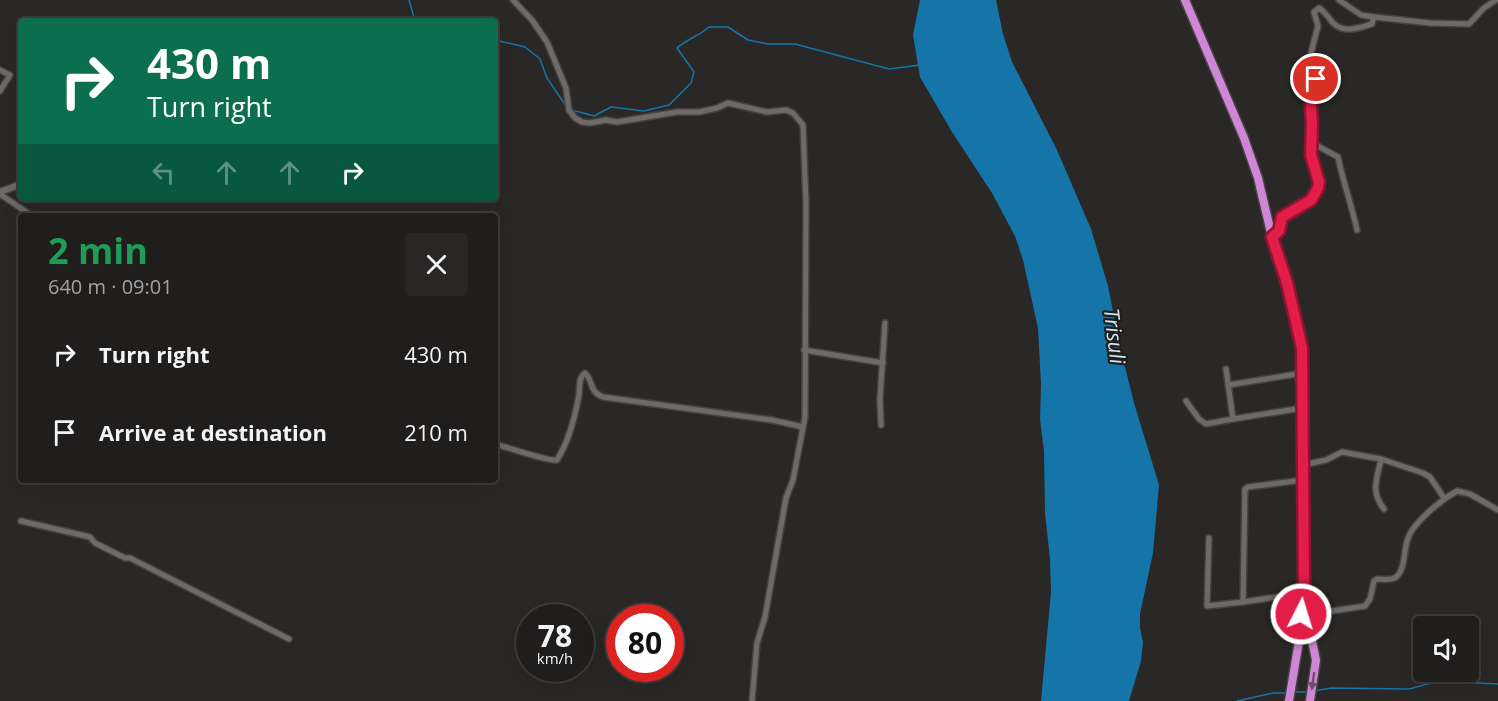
<!DOCTYPE html>
<meta charset="utf-8">
<style>
:root{--surface:#201e1c;--page:#282725;--text:#f1f3f6;--muted:#a2a2a3;--line:#3d3c3b}
body{margin:0;font-family:"Open Sans",sans-serif;background:var(--page);color:var(--text);height:100vh;display:flex;flex-direction:column;font-size:22px;white-space:nowrap}
*{box-sizing:border-box;margin:0}
p{font-size:20px;color:var(--muted)}
.icon{flex:none;width:33px;height:33px;fill:none;stroke:currentColor;stroke-width:2;stroke-linecap:round;stroke-linejoin:round}
.map{position:relative;flex:1;overflow:hidden}
.panel{position:absolute;left:18px;top:213px;width:480px;height:270px;display:flex;flex-direction:column;background:var(--surface);border-radius:6px;box-shadow:0 6px 24px #0002,0 0 0 2px var(--line)}
.panel>*{flex:none}
.guide{position:absolute;left:18px;top:18px;width:480px;height:183px;border-radius:6px;box-shadow:0 6px 24px #0002,0 0 0 2px var(--line);background:#0b6e4f;color:#fff;overflow:hidden}
.controls{position:absolute;left:1413px;top:616px;display:grid;gap:12px}
.controls a{display:grid;place-items:center;width:66px;height:66px;border-radius:6px;background:var(--surface);box-shadow:0 6px 24px #0002,0 0 0 2px var(--line);font-size:30px}
.speed{position:absolute;left:516px;top:604px;display:flex;gap:12px;font-size:30px;font-weight:700;text-align:center}
.speed>*{display:grid;place-content:center;width:78px;height:78px;border-radius:50%;background:var(--surface);box-shadow:0 6px 24px #0002,0 0 0 2px var(--line);line-height:1}
.speed small{font-size:15px;font-weight:400}
.speed .limit{border:9px solid #d22;background:#fff;color:#111}
.pin{position:absolute;display:grid;place-items:center;width:51px;height:51px;color:#fff;margin:-26px;border:3px solid #fff;border-radius:50%;box-shadow:0 2px 6px #0007}
.me{position:absolute;width:66px;margin:-33px;rotate:5deg;stroke-linejoin:round;filter:drop-shadow(0 0 4px #0008)}
.turn{display:flex;align-items:center;gap:21px;height:126px;padding:0 30px;font-size:27px}
.turn .icon{width:78px;height:78px;stroke-width:2.5}
.turn b{display:block;font-size:42px;line-height:51px}
.lanes{display:flex;align-items:center;height:57px;padding:0 30px;background:#0003;justify-content:center;gap:30px;direction:ltr}
.lanes .off{opacity:.35}
.round{display:grid;place-items:center;flex:none;width:63px;height:63px;border-radius:6px;background:var(--page)}
.overview{display:flex;align-items:center;justify-content:space-between;height:102px;padding:0 30px}
h1{font-size:36px;font-weight:700;line-height:45px;color:#1e9e55}
ul{padding:0;list-style:none}
li{display:flex;align-items:center;gap:18px;height:78px;padding:0 30px}
li div{flex:1}
li b{display:block;font-size:22px}
li em{font-style:normal}
.map>svg:first-child{display:block}
.water{fill:#1575a9}
.lines{fill:none;stroke-linecap:round;stroke-linejoin:round}
.stream{stroke:#1575a9;stroke-width:1.5}
.minor-casing{stroke:#454241;stroke-width:8}
.tertiary-casing{stroke:#454241;stroke-width:9}
.trunk-casing{stroke:#454241;stroke-width:11}
.minor{stroke:#6d6b69;stroke-width:5}
.tertiary{stroke:#6d6b69;stroke-width:6}
.trunk{stroke:#d086d6;stroke-width:8}
.oneway{fill:#6f4d70}
.route-casing{stroke:#92132f;stroke-width:15}
.route{stroke:#e11d48;stroke-width:10}
.labels{text-anchor:middle;dominant-baseline:central;stroke-width:4.5;stroke-linejoin:round;paint-order:stroke}
.water-label{font-size:21px;font-style:italic;fill:#d2e6f4;stroke:#201e1d}
</style>
<div class="map">
<svg width="1498" height="701" viewBox="0 0 1498 701">
<rect width="100%" height="100%" fill="#2a2826"/>
<polygon class="water" points="920,0 996,0 1003,34 1012,62 1057,150 1091,229 1108,286 1120,347 1134,403 1159,485 1153,553 1140,614 1140,628 1143,642 1141,661 1129,701 1041,701 1051,592 1050,559 1045,513 1044,451 1040,419 1041,384 1038,328 1023,260 1015,236 992,193 952,132 920,77 913,35"/>
<g class="lines">
<g class="stream">
<polyline points="409,0 415,21"/>
<polyline points="495,40 525,47 540,59 547,78 566,106"/>
<path d="M572,110l22,6 17,-9 33,4 25,-6 22,-22 3,-11 -17,-24c10,-9 22,-12 32,-21h19l20,13 20,4h27l94,25 31,-4"/>
<polyline points="1314,691 1331,688 1409,689 1439,681 1498,684"/>
<polyline points="1293,692 1306,692"/>
<polyline points="1237,701 1273,693 1286,693"/>
</g>
<defs>
<g id="minor">
<polyline points="513,0 532,20 547,42 566,88 569,110 575,118 582,122 590,123 606,120 617,122 677,112 699,112 717,108 728,103 767,112 786,110 793,113 803,125 806,204 805,417 793,480 786,498 765,617 757,643 752,701"/>
<polyline points="1374,17 1430,23 1469,24 1484,8 1496,0"/>
<polyline points="0,70 10,75 0,91"/>
<path d="M1312,143l26,14c5,25 14,49 19,73"/>
<polyline points="0,194 32,216"/>
<path d="M1272,237l7,-6 3,-14 29,-17 7,-12 1,-6 -8,-27 1,-12 -2,-56c5,-10 18,-12 22,-22l-4,-4 -14,-4 -3,-4 7,-27 -4,-14 5,-4c5,3 6,5 10,10 11,17 27,11 43,6l2,-7 -13,-2 -22,-15"/>
<polyline points="804,350 883,363"/>
<polyline points="1226,369 1233,419 1302,408"/>
<polyline points="1228,385 1303,373"/>
<polyline points="1186,401 1199,419 1206,424 1233,419"/>
<polyline points="881,425 880,399 885,323"/>
<path d="M495,444c12,3 54,18 62,16 12,-19 18,-43 22,-65 1,-8 -1,-17 6,-22 9,8 3,18 18,24l169,23 31,7"/>
<path d="M1381,459c-4,21 -11,32 3,50"/>
<polyline points="1303,465 1326,460 1342,452 1381,459 1423,473 1430,477 1444,498"/>
<polyline points="21,521 90,537 95,543 125,558 130,558 289,639"/>
<polyline points="1209,538 1207,606 1243,602 1245,489 1248,487 1303,480"/>
<polyline points="1243,602 1303,593"/>
<path d="M1301,614l18,-1 46,-7 5,-7 4,-18 3,-2c5,0 14,2 19,-2 9,-7 8,-26 11,-36 5,-18 34,-41 50,-50l13,3 28,16"/>
</g>
<polyline id="tertiary" points="0,192 21,184"/>
<g id="trunk">
<polyline points="1185,0 1244,138 1258,178 1272,237 1287,283 1302,348 1304,582 1300,635 1289,701"/>
<polyline points="1302,617 1312,641 1316,660 1310,701"/>
</g>
</defs>
<use href="#minor" class="minor-casing"/>
<use href="#tertiary" class="tertiary-casing"/>
<use href="#trunk" class="trunk-casing"/>
<use href="#minor" class="minor"/>
<use href="#tertiary" class="tertiary"/>
<use href="#trunk" class="trunk"/>
</g>
<defs><path id="oneway-solid" d="M-6-.8H1V-3.2L6.5 0L1 3.2V.8H-6Z" transform="scale(1.5)"/></defs>
<use class="oneway" href="#oneway-solid" transform="translate(1313 681) rotate(98)"/>
<g class="lines">
<defs>
<polyline id="route" points="1301,614 1304,582 1302,348 1287,283 1272,237 1279,231 1282,217 1311,200 1318,188 1319,182 1311,155 1312,124 1310,91 1312,82 1316,79"/>
</defs>
<use href="#route" class="route-casing"/>
<use href="#route" class="route"/>
</g>
<g class="labels">
<g class="water-label">
<text transform="translate(1115 336) rotate(83)">Trisuli</text>
</g>
</g>
</svg>
<div class="controls">
<a><svg class="icon" aria-label="sound" viewBox="0 0 24 24"><path d="M4 9h4l5-4v14l-5-4H4zM17 9q2 3 0 6"/></svg></a>
</div>
<div class="speed"><div>78<small>km/h</small></div><div class="limit">80</div></div>
<div class="pin" style="left:1316px;top:79px;background:#d93025"><svg class="icon" aria-label="arrive" viewBox="0 0 24 24"><path d="M6 21V4h12l-3 4 3 4H6"/></svg></div>
<svg class="me" style="left:1301px;top:614px" viewBox="-20 -20 40 40"><circle r="17" fill="#e11d48" stroke="#fff" stroke-width="3"/><path d="M0-11L8 9 0 5-8 9z" fill="#fff"/></svg>
<div class="guide">
<div class="turn"><svg class="icon" aria-label="right" viewBox="0 0 24 24"><path d="M7 20v-9h11M14 6l5 5-5 5"/></svg><div><b>430 m</b>Turn right</div></div>
<div class="lanes"><svg class="icon off" aria-label="left" viewBox="0 0 24 24"><path d="M17 20v-9H6M10 6l-5 5 5 5"/></svg><svg class="icon off" aria-label="ahead" viewBox="0 0 24 24"><path d="M12 20V5M6 11l6-6 6 6"/></svg><svg class="icon off" aria-label="ahead" viewBox="0 0 24 24"><path d="M12 20V5M6 11l6-6 6 6"/></svg><svg class="icon" aria-label="right" viewBox="0 0 24 24"><path d="M7 20v-9h11M14 6l5 5-5 5"/></svg></div>
</div>
<section class="panel">
<div class="overview"><div><h1>2 min</h1><p>640 m · 09:01</p></div><a class="round"><svg class="icon" aria-label="close" viewBox="0 0 24 24"><path d="M6 6l12 12M18 6L6 18"/></svg></a></div>
<ul>
<li><svg class="icon" aria-label="right" viewBox="0 0 24 24"><path d="M7 20v-9h11M14 6l5 5-5 5"/></svg><div><b>Turn right</b></div><em>430 m</em></li>
<li><svg class="icon" aria-label="arrive" viewBox="0 0 24 24"><path d="M6 21V4h12l-3 4 3 4H6"/></svg><div><b>Arrive at destination</b></div><em>210 m</em></li>
</ul>
</section>
</div>
